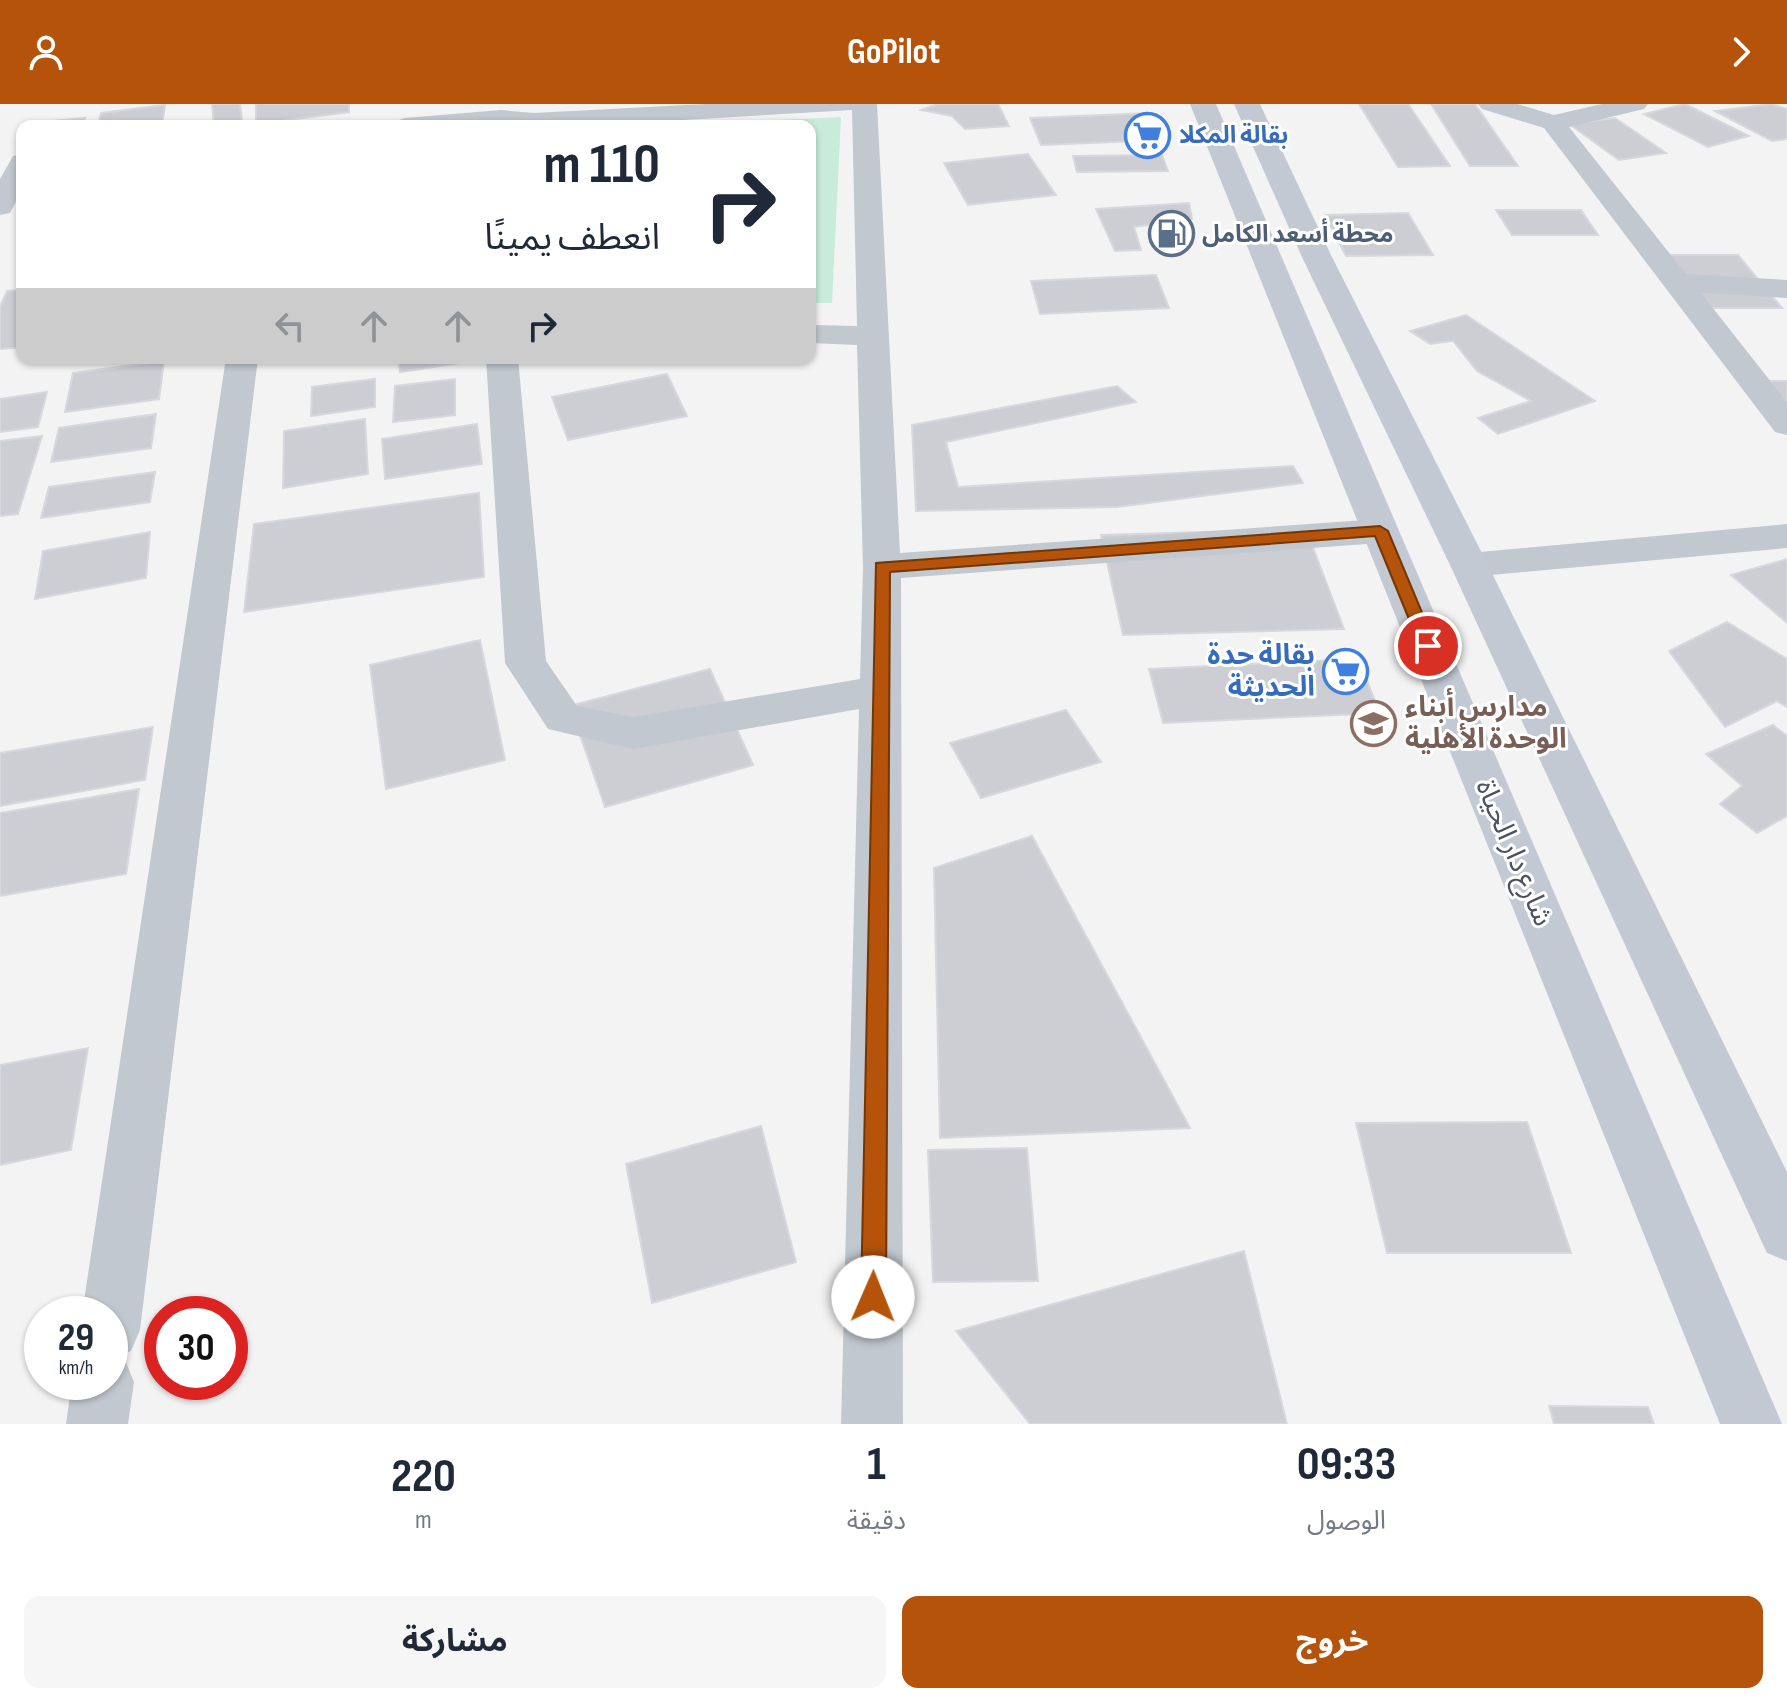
<!DOCTYPE html>
<html lang="ar">
<meta charset="utf-8">
<style>
:root{--surface:#fff;--page:#f6f6f7;--text:#1f2937;--muted:#747a83;--accent:#b45309}
body{margin:0;font-family:"Sofia Sans Condensed","Noto Sans Arabic",sans-serif;background:var(--page);color:var(--text);direction:rtl;height:100vh;display:flex;flex-direction:column;font-size:30px;white-space:nowrap}
*{box-sizing:border-box;margin:0}
p{font-size:26px;color:var(--muted)}
.icon{flex:none;width:44px;height:44px;fill:none;stroke:currentColor;stroke-width:2;stroke-linecap:round;stroke-linejoin:round}
.map{position:relative;height:1320px;overflow:hidden;direction:ltr}
.sheet{display:flex;flex-direction:column;background:var(--surface);flex:1}
.sheet>*{flex:none}
.guide{position:absolute;left:16px;top:16px;width:800px;height:244px;border-radius:16px;box-shadow:0 2px 6px #0004;direction:rtl;background:#fff;color:var(--text);overflow:hidden}
.speed{position:absolute;left:24px;top:1192px;display:flex;gap:16px;font-size:40px;font-weight:700;text-align:center}
.speed>*{display:grid;place-content:center;width:104px;height:104px;border-radius:50%;background:var(--surface);box-shadow:0 2px 6px #0004;line-height:1}
.speed small{font-size:20px;font-weight:400}
.speed .limit{border:12px solid #d22;background:#fff;color:#111}
.pin{position:absolute;display:grid;place-items:center;width:68px;height:68px;color:#fff;margin:-34px;border:4px solid #fff;border-radius:50%;box-shadow:0 2px 8px #0007}
.me{position:absolute;width:88px;margin:-44px;rotate:1deg;stroke-linejoin:round;filter:drop-shadow(0 0 6px #0008)}
.turn{display:flex;align-items:center;gap:28px;height:168px;padding:0 24px;font-size:36px}
.turn .icon{width:104px;height:104px;stroke-width:2.5}
.turn b{display:block;font-size:56px;line-height:68px}
.lanes{display:flex;align-items:center;height:76px;padding:0 24px;background:#0003;justify-content:center;gap:40px;direction:ltr}
.lanes .off{opacity:.35}
.eta{display:flex;justify-content:space-evenly;align-items:center;height:136px;text-align:center}
.eta b{font-size:48px;font-weight:700;line-height:56px}
.button{display:flex;gap:16px;margin-top:auto;padding:16px 24px}
.button a{flex:1;height:92px;border-radius:16px;background:var(--accent);color:#fff;font-size:32px;font-weight:700;line-height:92px;text-align:center}
.button a+a{background:var(--page);color:var(--text)}
header{display:flex;justify-content:space-between;align-items:center;height:104px;padding:0 24px;background:var(--accent);color:#fff;font-size:36px;font-weight:700}
.map>svg:first-child{display:block}
.green{fill:#c8ebda}
.building{fill:#cdced4;stroke:#d7d8dd;stroke-width:2}
.lines{fill:none;stroke-linecap:round;stroke-linejoin:round}
.minor{fill:#c2c8cf;fill-rule:evenodd}
.secondary{fill:#c3c9d3;fill-rule:evenodd}
.route{fill:#b45309;stroke:#753606;stroke-width:2}
.labels{text-anchor:middle;dominant-baseline:central;stroke-width:6;stroke-linejoin:round;paint-order:stroke}
.far-shop-label{font-size:24px;font-weight:bold;fill:#366cbe;stroke:#fff;text-anchor:start}
.far-service-label{font-size:24px;font-weight:bold;fill:#4e5e75;stroke:#fff;text-anchor:start}
.shop-label{font-size:28px;font-weight:bold;fill:#366cbe;stroke:#fff;text-anchor:end}
.education-label{font-size:28px;font-weight:bold;fill:#785e54;stroke:#fff;text-anchor:start}
.street-label{font-size:28px;fill:#4c535e;stroke:#fff}
</style>
<header><svg class="icon" aria-label="forward" viewBox="0 0 24 24"><path d="M9 5l7 7-7 7"/></svg>GoPilot<svg class="icon" aria-label="person" viewBox="0 0 24 24"><circle cx="12" cy="8" r="4"/><path d="M4 21q1-7 8-7t8 7"/></svg></header>
<div class="map">
<svg width="1787" height="1320" viewBox="0 0 1787 1320">
<rect width="100%" height="100%" fill="#f4f3f3"/>
<polygon class="green" points="841,13 832,199 810,199 810,22 656,22"/>
<g class="building">
<polygon points="212,0 240,0 242,17 214,21"/>
<polygon points="256,0 349,0 349,8 256,20"/>
<polygon points="938,0 998,0 1009,22 965,25 952,12 921,6"/>
<polygon points="1359,0 1408,0 1450,62 1398,63"/>
<polygon points="1431,0 1475,0 1518,62 1470,62"/>
<polygon points="1685,0 1749,32 1708,43 1644,10"/>
<polygon points="1772,0 1787,5 1787,35 1772,37 1715,7"/>
<polygon points="165,1 162,22 98,22 101,9"/>
<polygon points="1152,9 1165,36 1041,41 1030,14"/>
<polygon points="85,14 82,22 42,22 43,18"/>
<polygon points="1615,14 1666,49 1619,56 1569,20"/>
<polygon points="1028,50 1056,91 968,101 944,59"/>
<polygon points="1162,51 1168,67 1077,68 1073,52"/>
<polygon points="1189,99 1192,115 1134,123 1141,146 1115,147 1096,105"/>
<polygon points="1496,106 1581,106 1598,131 1512,131"/>
<polygon points="1408,109 1433,151 1346,152 1325,111"/>
<polygon points="1666,151 1738,151 1782,204 1706,204"/>
<polygon points="1156,171 1169,204 1040,210 1031,177"/>
<polygon points="22,186 22,243 0,245 0,203 7,187"/>
<polygon points="1466,211 1595,297 1498,330 1478,314 1531,297 1477,267 1453,237 1430,240 1410,227"/>
<polygon points="398,254 467,254 467,258 400,268"/>
<polygon points="164,257 159,295 65,308 73,269"/>
<polygon points="667,270 687,312 568,336 552,293"/>
<polygon points="375,275 375,303 311,312 312,283"/>
<polygon points="455,275 455,311 393,318 395,282"/>
<polygon points="1770,277 1787,277 1787,300"/>
<polygon points="1117,282 1136,298 946,338 958,383 1293,362 1303,379 1117,403 916,407 912,321"/>
<polygon points="47,288 38,323 0,328 0,295"/>
<polygon points="156,310 151,344 51,358 59,324"/>
<polygon points="365,315 368,370 283,384 284,327"/>
<polygon points="477,320 482,360 385,375 382,335"/>
<polygon points="42,332 18,410 0,412 0,337"/>
<polygon points="155,368 150,398 41,414 49,383"/>
<polygon points="479,389 484,473 244,508 254,420"/>
<polygon points="1306,425 1344,525 1123,531 1101,431"/>
<polygon points="150,428 146,474 35,495 43,447"/>
<polygon points="1787,455 1787,519 1731,471"/>
<polygon points="1727,518 1787,555 1787,603 1777,597 1725,623 1669,547"/>
<polygon points="480,536 505,656 386,685 370,561"/>
<polygon points="1358,555 1380,609 1163,619 1149,565"/>
<polygon points="710,565 753,661 605,703 570,602"/>
<polygon points="1066,606 1101,658 981,694 950,639"/>
<polygon points="1773,621 1787,632 1787,712 1757,729 1720,700 1742,682 1706,650"/>
<polygon points="153,623 145,676 0,702 0,649"/>
<polygon points="139,685 126,770 0,792 0,709"/>
<polygon points="1032,732 1190,1024 940,1034 934,764"/>
<polygon points="88,944 71,1046 0,1061 0,961"/>
<polygon points="1527,1018 1571,1149 1387,1149 1356,1019"/>
<polygon points="761,1022 796,1158 652,1199 626,1060"/>
<polygon points="1027,1044 1038,1177 933,1178 928,1046"/>
<polygon points="1244,1147 1287,1320 1030,1320 956,1227"/>
<polygon points="1549,1302 1648,1303 1654,1320 1554,1320"/>
</g>
<g class="lines">
<g class="minor">
<polygon points="706,0 877,0 900,449 1380,415 1393,419 1399,427 1393,435 1380,439 901,474 903,1320 841,1320 859,605 633,645 548,625 505,559 486,254 518,254 546,557 577,602 633,613 860,575 863,463 857,241 810,239 810,221 857,222 852,6 582,22 392,22 396,17 405,14 501,6 534,9"/>
<polygon points="1478,0 1517,0 1554,11 1602,0 1648,0 1644,5 1569,23 1686,170 1787,176 1787,194 1701,189 1787,298 1787,331 1775,328 1544,24 1482,5"/>
<polygon points="22,50 22,86 10,109 0,111 0,75 13,52"/>
<polygon points="226,254 258,254 140,1226 131,1247 117,1253 125,1256 134,1278 128,1320 66,1320 72,1278 110,1278 110,1210 82,1210"/>
<polygon points="1787,420 1787,444 1469,473 1455,470 1450,461 1455,452 1469,449"/>
</g>
<g class="secondary">
<polygon points="1190,0 1216,0 1782,1320 1720,1320"/>
<polygon points="1234,0 1260,0 1332,153 1488,461 1787,1068 1787,1157 1767,1149 1450,461 1302,153"/>
</g>
</g>
<polygon class="route" points="1380,422 1388,427 1436,542 1434,546 1422,546 1420,542 1375,432 890,468 886,1193 882,1201 873,1205 865,1201 861,1193 876,459"/>
<defs>
<symbol id="supermarket-ring" viewBox="-11 -11 22 22"><circle r="9.5" fill="#fff" stroke="#3f7fe0" stroke-width="1.5"/><path d="M-6-5.5h2.5l.6 2H6L4.5 2H-2.5L-4.4-4H-6ZM-1.5 3.2a1.3 1.3 0 1 0 .1 0ZM3 3.2a1.3 1.3 0 1 0 .1 0Z" fill="#3f7fe0"/></symbol>
<symbol id="fuel-ring" viewBox="-11 -11 22 22"><circle r="9.5" fill="#fff" stroke="#5c6f8a" stroke-width="1.5"/><path d="M-5.5-6h7V0h2V4h1.3V-2.5L3-4.5l.8-.8L6-3V5H2.5V1h-1V6h-7ZM-4.2-4.7v3.2H.2V-4.7Z" fill="#5c6f8a"/></symbol>
<symbol id="school-ring" viewBox="-11 -11 22 22"><circle r="9.5" fill="#fff" stroke="#8d6e63" stroke-width="1.5"/><path d="M0-5L7-2L0 1L-7-2ZM-4 1L0 2.5L4 1V4Q0 6-4 4Z" fill="#8d6e63"/></symbol>
</defs>
<g fill-rule="evenodd">
<use href="#supermarket-ring" x="1122" y="6" width="51" height="51"/>
<use href="#fuel-ring" x="1146" y="104" width="51" height="51"/>
<use href="#supermarket-ring" x="1320" y="542" width="51" height="51"/>
<use href="#school-ring" x="1348" y="594" width="51" height="51"/>
</g>
<g class="labels">
<g class="far-shop-label">
<text x="1179" y="31">بقالة المكلا</text>
</g>
<g class="far-service-label">
<text x="1202" y="130">محطة أسعد الكامل</text>
</g>
<g class="shop-label">
<text x="1315" y="551">بقالة حدة<tspan x="1315" dy="32">الحديثة</tspan></text>
</g>
<g class="education-label">
<text x="1405" y="603">مدارس أبناء<tspan x="1405" dy="32">الوحدة الأهلية</tspan></text>
</g>
<g class="street-label">
<text transform="translate(1514 749) rotate(67)">شارع دار الحياة</text>
</g>
</g>
</svg>
<div class="speed"><div>29<small>km/h</small></div><div class="limit">30</div></div>
<div class="pin" style="left:1428px;top:542px;background:#d93025"><svg class="icon" aria-label="arrive" viewBox="0 0 24 24"><path d="M6 21V4h12l-3 4 3 4H6"/></svg></div>
<svg class="me" style="left:873px;top:1193px" viewBox="-20 -20 40 40"><circle r="19" fill="#fff"/><path d="M0-13L10 11 0 6-10 11z" fill="#b45309"/></svg>
<div class="guide">
<div class="turn"><svg class="icon" aria-label="right" viewBox="0 0 24 24"><path d="M7 20v-9h11M14 6l5 5-5 5"/></svg><div><b>110 m</b>انعطف يمينًا</div></div>
<div class="lanes"><svg class="icon off" aria-label="left" viewBox="0 0 24 24"><path d="M17 20v-9H6M10 6l-5 5 5 5"/></svg><svg class="icon off" aria-label="ahead" viewBox="0 0 24 24"><path d="M12 20V5M6 11l6-6 6 6"/></svg><svg class="icon off" aria-label="ahead" viewBox="0 0 24 24"><path d="M12 20V5M6 11l6-6 6 6"/></svg><svg class="icon" aria-label="right" viewBox="0 0 24 24"><path d="M7 20v-9h11M14 6l5 5-5 5"/></svg></div>
</div>
</div>
<section class="sheet">
<div class="eta">
<div><b>09:33</b><p>الوصول</p></div>
<div><b>1</b><p>دقيقة</p></div>
<div><b>220</b><p>m</p></div>
</div>
<div class="button"><a>خروج</a><a>مشاركة</a></div>
</section>
